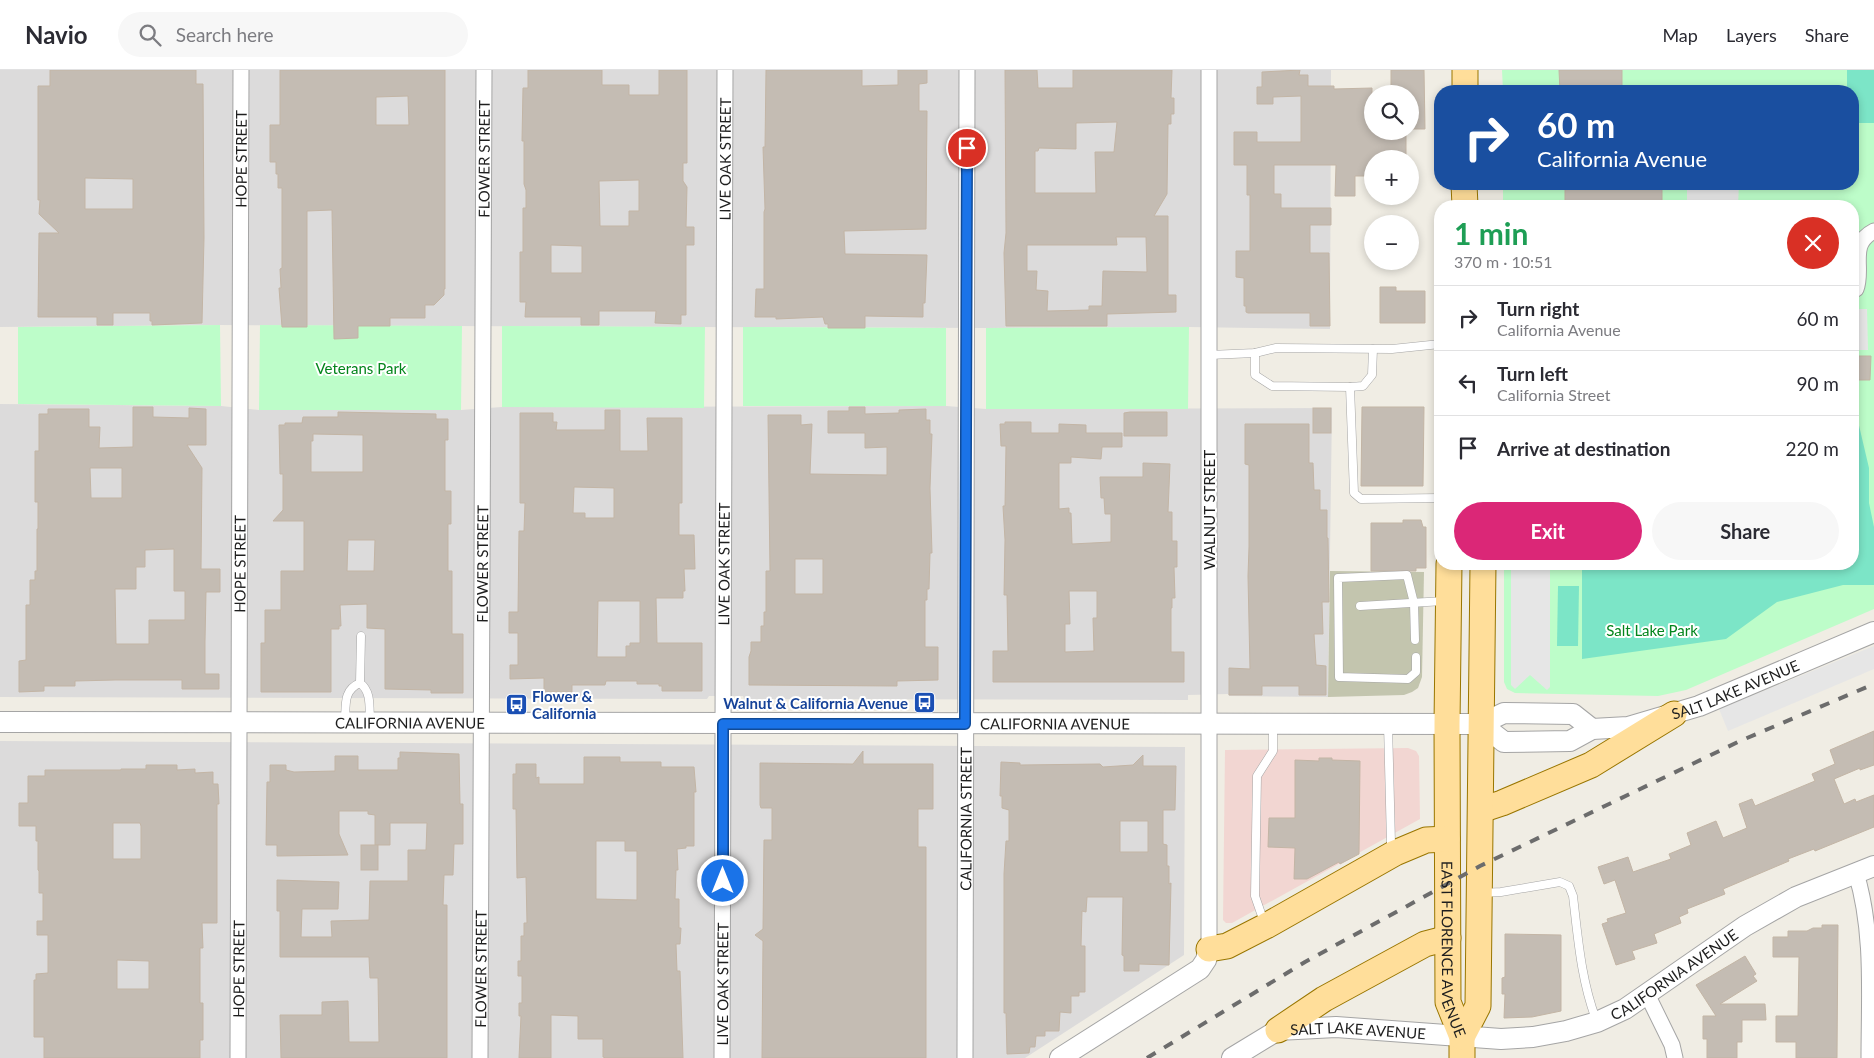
<!DOCTYPE html>
<meta charset="utf-8">
<style>
:root{--surface:#fff;--page:#f7f7f7;--text:#2b2b33;--muted:#7c7c81;--line:#e1e1e2;--accent:#db2777}
body{margin:0;font-family:Lato,sans-serif;background:var(--page);color:var(--text);height:100vh;display:flex;flex-direction:column;font-size:19px;white-space:nowrap}
*{box-sizing:border-box;margin:0}
p{font-size:16px;color:var(--muted)}
.icon{flex:none;width:28px;height:28px;fill:none;stroke:currentColor;stroke-width:2;stroke-linecap:round;stroke-linejoin:round}
.map{position:relative;flex:1;overflow:hidden}
.details{position:absolute;left:1434px;top:130px;width:425px;height:370px;display:flex;flex-direction:column;background:var(--surface);border-radius:20px;box-shadow:0 2px 8px #0003}
.details>*{flex:none}
.hud{position:absolute;left:1434px;top:15px;width:425px;height:105px;border-radius:20px;box-shadow:0 2px 8px #0003;background:#1a4fa0;color:#fff;overflow:hidden}
.buttons{position:absolute;left:1364px;top:15px;display:grid;gap:10px}
.buttons a{display:grid;place-items:center;width:55px;height:55px;border-radius:50%;background:var(--surface);box-shadow:0 2px 8px #0003;font-size:25px}
.pin{position:absolute;display:grid;place-items:center;width:42px;height:42px;color:#fff;margin:-21px;border:2px solid #fff;border-radius:50%;box-shadow:0 1px 5px #0007}
.me{position:absolute;width:55px;margin:-28px;rotate:0deg;stroke-linejoin:round;filter:drop-shadow(0 0 4px #0008)}
.turn{display:flex;align-items:center;gap:18px;height:105px;padding:0 20px;font-size:22px}
.turn .icon{width:65px;height:65px;stroke-width:2.5}
.turn b{display:block;font-size:35px;line-height:42px}
.round{display:grid;place-items:center;flex:none;width:52px;height:52px;border-radius:26px;background:var(--page)}
.headline{display:flex;align-items:center;justify-content:space-between;height:85px;padding:0 20px}
h1{font-size:30px;font-weight:700;line-height:38px;color:#1e9e55}
.cta{display:flex;gap:10px;margin-top:auto;padding:10px 20px}
.cta a{flex:1;height:58px;border-radius:30px;background:var(--accent);color:#fff;font-size:20px;font-weight:700;line-height:58px;text-align:center}
.cta a+a{background:var(--page);color:var(--text)}
ul{padding:0;list-style:none}
li{display:flex;align-items:center;gap:15px;height:65px;padding:0 20px;border-top:1px solid var(--line)}
li div{flex:1}
li b{display:block;font-size:19px}
li em{font-style:normal}
header{display:flex;align-items:center;gap:30px;box-sizing:border-box;height:70px;padding:0 25px;background:var(--surface);border-bottom:1px solid var(--line)}
header strong{font-size:24px}
nav{display:flex;gap:28px;margin-inline-start:auto;font-size:18px}
.search{width:350px;height:45px;background:var(--page);display:flex;align-items:center;gap:12px;box-sizing:border-box;padding:0 18px;border-radius:28px;color:var(--muted);font-size:19px}
.map>svg:first-child{display:block}
.residential{fill:#dcdbdb}
.commercial{fill:#f2d6d2}
.construction{fill:#c3c5ae}
.park{fill:#bdfdc9}
.pitch{fill:#7ce5c7}
.parking{fill:#e6e6e6}
.building{fill:#c4bcb3;stroke:#c3b5a5;fill-rule:evenodd}
.lines{fill:none;stroke-linecap:round;stroke-linejoin:round}
.service-casing{stroke:#a5a5a5;stroke-width:9}
.minor-casing{stroke:#a5a5a5;stroke-width:17}
.tertiary-casing{stroke:#a5a5a5;stroke-width:22}
.primary-casing{stroke:#997600;stroke-width:27}
.service{stroke:#fff;stroke-width:8}
.minor{stroke:#fff;stroke-width:15}
.tertiary{stroke:#fff;stroke-width:20}
.primary{stroke:#ffde9a;stroke-width:25}
.rail{stroke:#6c6c6c;stroke-width:4;stroke-dasharray:10 10;stroke-linecap:butt}
.route-casing{stroke:#114b97;stroke-width:12}
.route{stroke:#1a73e8;stroke-width:9}
.labels{text-anchor:middle;dominant-baseline:central;stroke-width:4;stroke-linejoin:round;paint-order:stroke}
.street-label{font-size:15px;fill:#1e1e1e;stroke:#fff}
.park-label{font-size:15px;fill:#04851c;stroke:#fff}
.transit-label{font-size:15px;font-weight:bold;fill:#164399;stroke:#fff;text-anchor:start}
</style>
<header>
<strong>Navio</strong>
<div class="search"><svg class="icon" aria-label="search" viewBox="0 0 24 24"><circle cx="10" cy="10" r="6"/><path d="M15 15l6 6"/></svg>Search here</div>
<nav><a>Map</a><a>Layers</a><a>Share</a></nav>
</header>
<div class="map">
<svg width="1874" height="988" viewBox="0 0 1874 988">
<rect width="100%" height="100%" fill="#f0ede4"/>
<g class="residential">
<polygon points="0,0 1331,0 1330,259 1189,257 986,258 220,255 0,257"/>
<polygon points="0,334 221,336 259,340 461,340 502,337 946,336 986,339 1332,338 1328,627 1229,626 1228,624 1188,625 1188,630 744,629 743,626 709,626 707,629 0,627"/>
<polygon points="0,671 1185,677 1184,885 1025,988 0,988"/>
</g>
<polygon class="commercial" points="1408,678 1416,681 1419,686 1420,749 1232,853 1226,853 1223,850 1225,680"/>
<polygon class="construction" points="1330,501 1424,502 1422,607 1418,618 1412,622 1404,625 1328,627"/>
<g class="park">
<polygon points="1502,0 1874,0 1874,539 1686,620 1658,626 1515,623 1507,619 1504,612 1504,494 1852,494 1852,136 1503,136 1503,114 1852,114 1852,21 1503,21"/>
<polygon points="220,255 221,336 18,334 18,257"/>
<polygon points="260,255 462,256 461,340 259,340"/>
<polygon points="502,256 705,257 704,338 502,337"/>
<polygon points="743,257 946,258 946,336 743,336"/>
<polygon points="1189,257 1188,339 986,339 986,258"/>
</g>
<g class="pitch">
<polygon points="1847,0 1874,0 1874,53 1853,53 1852,21 1847,21"/>
<polygon points="1853,330 1869,398 1869,433 1874,457 1874,515 1843,515 1777,532 1726,569 1582,589 1582,494 1852,494"/>
<polygon points="1558,516 1579,516 1578,576 1557,576"/>
</g>
<g class="parking">
<polygon points="1687,114 1739,114 1738,136 1687,136"/>
<polygon points="1852,239 1867,239 1868,280 1853,280"/>
<polygon points="1511,494 1550,494 1550,617 1547,620 1530,605 1515,619 1511,615"/>
<polygon points="1874,576 1874,599 1728,661 1719,639"/>
</g>
<g class="building">
<path d="M50,0h146v14h7l1,154 -2,85 -50,2v-4h-2v-8h-37v12h-16v-8h-59l1,-84h20l-20,-19 1,-14h-2v-114h12zM85,108l48,1v30h-48z"/>
<path d="M280,0h165v219h-1v6l-10,10h-9v13h-35v8h-32v12l-24,1 -2,-129 -25,1v116h-25l-3,-39h2l-1,-19 2,-1v-80h-4v-14h-2v-12h-6v-37h10zM408,26l1,29h-33v-28z"/>
<path d="M528,0h74v15h27v10h30v-25h28v93h-4v18l4,6 -1,40h8v18h-8v70h-5v9l-26,-1 1,-12h-57v14h-18v-8h-56l1,-15h-6v-50h3v-44h3v-18l-2,-6v-43h-2l1,-53h5zM639,110v31h-10v15h-29l-1,-45zM551,175l31,1v27h-31z"/>
<polygon points="766,0 862,0 862,16 898,15 898,0 927,0 927,13 919,14 919,41 927,41 926,159 844,161 845,184 927,185 925,233 923,233 923,247 865,246 865,258 828,258 828,254 825,254 823,247 776,249 776,247 755,247 756,219 764,219 764,142 765,139 763,77 765,77"/>
<path d="M1005,0h32l1,18h35v-18h99l-1,28h3v16h-3v10h-3l-1,70 -13,22h14v79h8v17l-69,2v12h-101l-2,-73 2,-20zM1117,52l-3,30h-19l1,41h-61v-42h3l1,-3 37,1v-26zM1116,167h30l1,35 -44,-1 -1,35h-13v4l-42,1 1,-20 -12,-1 1,-19h-10v-26h90z"/>
<polygon points="1300,0 1299,5 1308,5 1308,16 1334,16 1334,19 1372,18 1372,61 1406,61 1406,89 1372,89 1372,106 1355,106 1355,126 1335,126 1336,95 1274,95 1274,124 1281,124 1281,138 1331,138 1331,155 1310,155 1310,183 1329,183 1330,256 1310,256 1310,243 1248,243 1246,242 1246,236 1244,236 1244,208 1236,207 1236,181 1250,181 1250,125 1247,125 1247,95 1234,95 1234,62 1257,62 1257,72 1301,72 1301,26 1273,27 1273,34 1257,34 1257,17 1262,17 1262,2"/>
<polygon points="1391,0 1424,0 1425,59 1410,59 1410,24 1391,24"/>
<polygon points="1559,0 1622,0 1622,21 1560,21"/>
<polygon points="1565,114 1662,114 1662,136 1565,135"/>
<polygon points="1380,217 1396,217 1396,221 1425,221 1425,253 1380,253"/>
<polygon points="1855,286 1871,286 1870,310 1855,310"/>
<path d="M133,337h20v10l36,1v-10l17,1v36h-19l15,23 -1,101h19v23h-14l-1,49v33h14v15h-37v-9h-67l-40,1v5h-31v5l-25,1v-31l7,-1v-55h4v-25h5v-9h2v-42h1v-27h-3v-51h4v-37h9v-5h41v18h11l-1,21 34,-1zM90,398h32v30h-31zM174,479v42h11v29h-36v24h-33l-1,-55h21v-22h9v-17z"/>
<path d="M849,337h16v7l34,-1v-3l27,-1v11h4v14h2l-2,54 2,65h-2l-1,36h-2v11h-2v47h13v33l-41,1v5l-148,-1v-28l2,-6v-9h10v-16h3v-14h2v-41h4l-2,-156h33v10l11,-1 -2,50 77,1v-28l-22,1v-15h-37v-22h21zM795,489h28v35h-28z"/>
<polygon points="1362,337 1424,337 1423,416 1361,416"/>
<rect x="1313" y="338" width="18" height="25"/>
<path d="M605,340h15v41h28l-1,-33h35v85h-3v32h15l1,34h-11l1,22h-2v7h-27l1,45h45v48h-40v-5h-3v-2h-22v-3h-31l-1,4h-33v7h-28v-14l-34,1v-14h8v-32h-9v-21h9l1,-81h5l1,-28h-5v-90h33v9h4l-1,8h49zM574,417l40,1v30h-29v-5h-12zM598,531h42v42h-10v3h-4v11h-29z"/>
<path d="M338,342l98,2v5h12v21h-3v51h6v33h-3v47h4v63h11v59h-32v-3l-46,-1v-60l-18,-1v-24l-27,1 1,21h-2v3h-8v63h-70v-49h4v-33h16v-39h23v-50h-31l10,-11v-36h-3l-1,-49h6v-2h17l1,-6h35zM313,364l50,1v37h-52v-31h2zM348,470h27l-1,31h-27z"/>
<polygon points="1130,342 1167,342 1167,366 1124,366 1124,343"/>
<path d="M1005,352h26v11h28v-9l27,1v8h36v14h-20l-1,12 -30,-2v6h-12v46l10,-1v5h2l1,31 39,-2v-28h-6l-1,-16h-3l-1,-21h43v-14l27,1 -2,48h4v29h5v26h-3l1,31h-3v10h-1v44h13v30h-191v-31h15l-1,-56h-3l1,-55 -2,-34h2l1,-60h-5l-1,-22h5zM1069,521h28v27h-4l1,33 -29,1v-28h5z"/>
<polygon points="1245,354 1309,354 1309,393 1313,393 1314,420 1320,420 1320,440 1327,440 1327,468 1328,468 1329,532 1322,532 1323,564 1314,564 1316,595 1326,596 1326,625 1299,625 1299,616 1262,616 1262,625 1229,625 1229,598 1250,599 1248,506 1249,477 1249,395 1245,394"/>
<polygon points="1403,450 1421,450 1423,457 1426,457 1426,498 1416,498 1416,501 1371,501 1371,453 1403,453"/>
<polygon points="1874,661 1874,695 1860,700 1860,698 1834,709 1844,734 1855,729 1856,732 1874,725 1874,757 1815,781 1814,779 1788,789 1789,791 1723,819 1725,824 1687,839 1688,843 1679,847 1681,853 1654,864 1657,873 1632,881 1635,889 1616,895 1602,854 1608,852 1607,849 1626,843 1615,810 1604,814 1598,797 1628,787 1633,802 1671,789 1669,784 1691,775 1687,763 1716,751 1723,768 1747,758 1739,734 1752,729 1755,736 1815,711 1812,704 1835,694 1830,680"/>
<polygon points="863,681 863,694 933,694 933,739 918,739 918,777 926,777 926,988 762,988 763,871 755,865 763,859 764,770 772,770 772,738 761,738 760,735 760,693 853,694"/>
<polygon points="400,682 459,684 460,734 463,734 463,774 454,774 453,805 444,805 443,835 447,835 447,988 281,988 280,945 322,945 322,932 348,931 349,972 379,972 378,908 370,908 369,887 280,887 280,841 277,841 277,810 339,812 338,839 302,839 301,867 332,867 331,851 369,850 370,811 408,811 408,780 426,780 427,753 390,753 390,775 375,775 375,745 368,744 368,741 339,741 339,764 348,785 277,786 277,775 266,775 267,712 270,712 270,695 286,695 286,700 294,702 335,701 335,686 358,686 358,700 398,700 398,688 400,688"/>
<path d="M1143,685v11h33l-1,44h-12v34l4,1v21h2v18l2,-1 -2,82 -30,-1v7h-15v-15l-2,-1 1,-58h-36l-1,15 -4,-1 -1,35h4v46h-6v4h-8v17l-11,-1 -1,19h-14v5h-9l-1,11h-5l-1,6 -22,1 -1,-41h-2v-139l2,-33h3v-31l-7,-2v-12h-2l1,-34 19,1v2l80,-1 3,3 30,-2zM1120,751h28v31h-28z"/>
<path d="M584,687h36v5h41v5h33l2,25h-2v54h-8v2l-9,1 1,21h-2l-1,29h4v29h2l-1,16h-4l1,27h3l3,87h-77l-3,-1v-18h-25v-23l-27,-1v43h-32l2,-42h-2v-13h3v-27h-4v-15h3v-25h3v-13h3l-1,-46 -9,1 -1,-69h-3v-35h3v-10h20v14l3,-1v7h45zM596,771h29v10h12v49l-41,-1z"/>
<polygon points="1319,688 1332,688 1332,690 1360,691 1359,784 1340,794 1339,792 1307,809 1294,809 1295,778 1268,777 1269,748 1295,748 1295,690 1319,691"/>
<path d="M146,695h31v5l18,-1v4l18,-1v12h5l1,20h-2v119h-15l1,25h-3v55h3v37h-3v18h-156v-21h-10v-57h2v-6l12,-1v-38h-11v-14h6v-28h-4v-22l-1,-1v-29h-2v-15h-17v-23h9v-27h17v-6h76v-1h25zM113,753h27l1,3v33h-28zM117,890l32,1v28h-32z"/>
<rect x="361" y="775" width="17" height="25"/>
<polygon points="1822,855 1838,855 1837,988 1796,988 1796,972 1776,972 1776,946 1798,946 1799,887 1773,887 1773,867 1788,867 1788,861 1807,861 1813,858 1822,858"/>
<polygon points="1505,864 1561,865 1561,941 1532,947 1504,948 1505,924 1502,924 1502,908 1505,907"/>
<polygon points="1745,886 1756,904 1753,906 1757,911 1720,934 1765,934 1766,950 1742,950 1742,972 1737,972 1737,988 1707,988 1707,969 1703,969 1703,946 1716,946 1696,915"/>
</g>
<g class="lines">
<defs>
<g id="service">
<polyline points="1255,283 1255,305 1272,316 1350,317 1363,316 1372,305 1373,279"/>
<polyline points="1209,285 1255,283 1276,278 1392,279 1440,274"/>
<polyline points="1350,317 1354,423 1361,429 1440,428"/>
<polyline points="1360,536 1444,531"/>
<polyline points="1415,570 1414,533 1407,505 1338,508 1339,607 1408,609 1416,602 1416,587"/>
<polyline points="360,613 361,566"/>
<path d="M360,613c12,9 9,25 10,40"/>
<path d="M345,652c1,-17 -2,-32 15,-39"/>
<polyline points="1388,654 1391,773 1393,779"/>
<path d="M1482,823l19,-1 59,-10 9,4 4,10c5,42 8,85 24,126"/>
<polyline points="1264,852 1255,826 1257,706 1273,681 1273,654"/>
</g>
<g id="minor">
<path d="M1852,221l4,-2c8,-21 -8,-45 18,-58"/>
<path d="M1856,803c18,59 13,124 13,185"/>
<polyline points="1209,879 1209,0"/>
<polyline points="1647,924 1672,975 1675,988"/>
<path id="s1" d="M238,988l3,-988"/>
<path id="s2" d="M480,988l4,-988"/>
<path id="s3" d="M722,988l3,-988"/>
<path id="s4" d="M965,988l2,-988"/>
</g>
<g id="tertiary">
<path id="s5" d="M0,652l1481,2 23,-11 69,1 19,15"/>
<path id="s6" d="M1481,654l23,18 66,-1 22,-12 36,-2 71,-21 175,-74"/>
<polyline points="1060,988 1200,899 1206,890 1209,879"/>
<path id="s7" d="M1232,988l46,-28 58,-3 165,12 32,-2 33,-6 31,-9 28,-13 120,-83 51,-29 78,-31"/>
</g>
<g id="primary">
<polyline points="1465,21 1465,0"/>
<polyline points="1464,114 1465,136"/>
<path id="s8" d="M1449,494l-2,160 1,278 14,35v21"/>
<polyline points="1481,740 1502,733 1591,695 1674,644"/>
<polyline points="1209,879 1227,876 1266,856 1395,783 1426,770 1447,769"/>
<polyline points="1278,960 1324,929 1425,874 1448,868"/>
<polyline points="1462,967 1478,936 1483,494"/>
</g>
</defs>
<use href="#service" class="service-casing"/>
<use href="#minor" class="minor-casing"/>
<use href="#tertiary" class="tertiary-casing"/>
<use href="#primary" class="primary-casing"/>
<use href="#service" class="service"/>
<use href="#minor" class="minor"/>
<use href="#tertiary" class="tertiary"/>
<use href="#primary" class="primary"/>
<polyline class="rail" points="1147,988 1305,892 1480,796 1740,671 1874,614"/>
</g>
<g class="lines">
<defs>
<polyline id="route" points="723,811 723,654 965,654 967,78"/>
</defs>
<use href="#route" class="route-casing"/>
<use href="#route" class="route"/>
</g>
<defs>
<symbol id="bus-square" viewBox="-11 -11 22 22"><rect x="-9" y="-9" width="18" height="18" rx="4" fill="#1a4fb4" stroke="#fff"/><path d="M-5-6H5V4H4V6H2V4H-2V6H-4V4H-5ZM-3.5-4V0h7V-4ZM-3.5 1.2v1.5H-2V1.2ZM2 1.2v1.5H3.5V1.2Z" fill="#fff"/></symbol>
</defs>
<g fill-rule="evenodd">
<use href="#bus-square" x="912" y="620" width="25" height="25"/>
<use href="#bus-square" x="504" y="622" width="25" height="25"/>
</g>
<g class="labels">
<g class="street-label">
<text stroke="none"><textPath href="#s1" startOffset="899">HOPE STREET</textPath></text>
<text stroke="none"><textPath href="#s2" startOffset="899">FLOWER STREET</textPath></text>
<text stroke="none"><textPath href="#s3" startOffset="899">LIVE OAK STREET</textPath></text>
<text transform="translate(1209 440) rotate(-90)">WALNUT STREET</text>
<text stroke="none"><textPath href="#s1" startOffset="494">HOPE STREET</textPath></text>
<text stroke="none"><textPath href="#s2" startOffset="494">FLOWER STREET</textPath></text>
<text stroke="none"><textPath href="#s3" startOffset="494">LIVE OAK STREET</textPath></text>
<text stroke="none"><textPath href="#s6" startOffset="270">SALT LAKE AVENUE</textPath></text>
<text stroke="none"><textPath href="#s5" startOffset="410">CALIFORNIA AVENUE</textPath></text>
<text stroke="none"><textPath href="#s5" startOffset="1055">CALIFORNIA AVENUE</textPath></text>
<text stroke="none"><textPath href="#s4" startOffset="239">CALIFORNIA STREET</textPath></text>
<text stroke="none"><textPath href="#s8" startOffset="386">EAST FLORENCE AVENUE</textPath></text>
<text stroke="none"><textPath href="#s1" startOffset="89">HOPE STREET</textPath></text>
<text stroke="none"><textPath href="#s2" startOffset="89">FLOWER STREET</textPath></text>
<text stroke="none"><textPath href="#s7" startOffset="466">CALIFORNIA AVENUE</textPath></text>
<text stroke="none"><textPath href="#s3" startOffset="74">LIVE OAK STREET</textPath></text>
<text stroke="none"><textPath href="#s7" startOffset="134">SALT LAKE AVENUE</textPath></text>
</g>
<g class="park-label">
<text x="361" y="298">Veterans Park</text>
<text x="1652" y="560">Salt Lake Park</text>
</g>
<g class="transit-label">
<text x="532" y="626">Flower &amp;<tspan x="532" dy="17">California</tspan></text>
<text x="908" y="633" text-anchor="end">Walnut &amp; California Avenue</text>
</g>
</g>
</svg>
<div class="buttons">
<a><svg class="icon" aria-label="search" viewBox="0 0 24 24"><circle cx="10" cy="10" r="6"/><path d="M15 15l6 6"/></svg></a>
<a>+</a>
<a>−</a>
</div>
<div class="pin" style="left:967px;top:78px;background:#d93025"><svg class="icon" aria-label="arrive" viewBox="0 0 24 24"><path d="M6 21V4h12l-3 4 3 4H6"/></svg></div>
<svg class="me" style="left:723px;top:811px" viewBox="-20 -20 40 40"><circle r="17" fill="#1a73e8" stroke="#fff" stroke-width="3"/><path d="M0-11L8 9 0 5-8 9z" fill="#fff"/></svg>
<div class="hud">
<div class="turn"><svg class="icon" aria-label="right" viewBox="0 0 24 24"><path d="M7 20v-9h11M14 6l5 5-5 5"/></svg><div><b>60 m</b>California Avenue</div></div>
</div>
<section class="details">
<div class="headline"><div><h1>1 min</h1><p>370 m · 10:51</p></div><a class="round" style="background:#d93025;color:#fff"><svg class="icon" aria-label="close" viewBox="0 0 24 24"><path d="M6 6l12 12M18 6L6 18"/></svg></a></div>
<ul>
<li><svg class="icon" aria-label="right" viewBox="0 0 24 24"><path d="M7 20v-9h11M14 6l5 5-5 5"/></svg><div><b>Turn right</b><p>California Avenue</p></div><em>60 m</em></li>
<li><svg class="icon" aria-label="left" viewBox="0 0 24 24"><path d="M17 20v-9H6M10 6l-5 5 5 5"/></svg><div><b>Turn left</b><p>California Street</p></div><em>90 m</em></li>
<li><svg class="icon" aria-label="arrive" viewBox="0 0 24 24"><path d="M6 21V4h12l-3 4 3 4H6"/></svg><div><b>Arrive at destination</b></div><em>220 m</em></li>
</ul>
<div class="cta"><a>Exit</a><a>Share</a></div>
</section>
</div>
